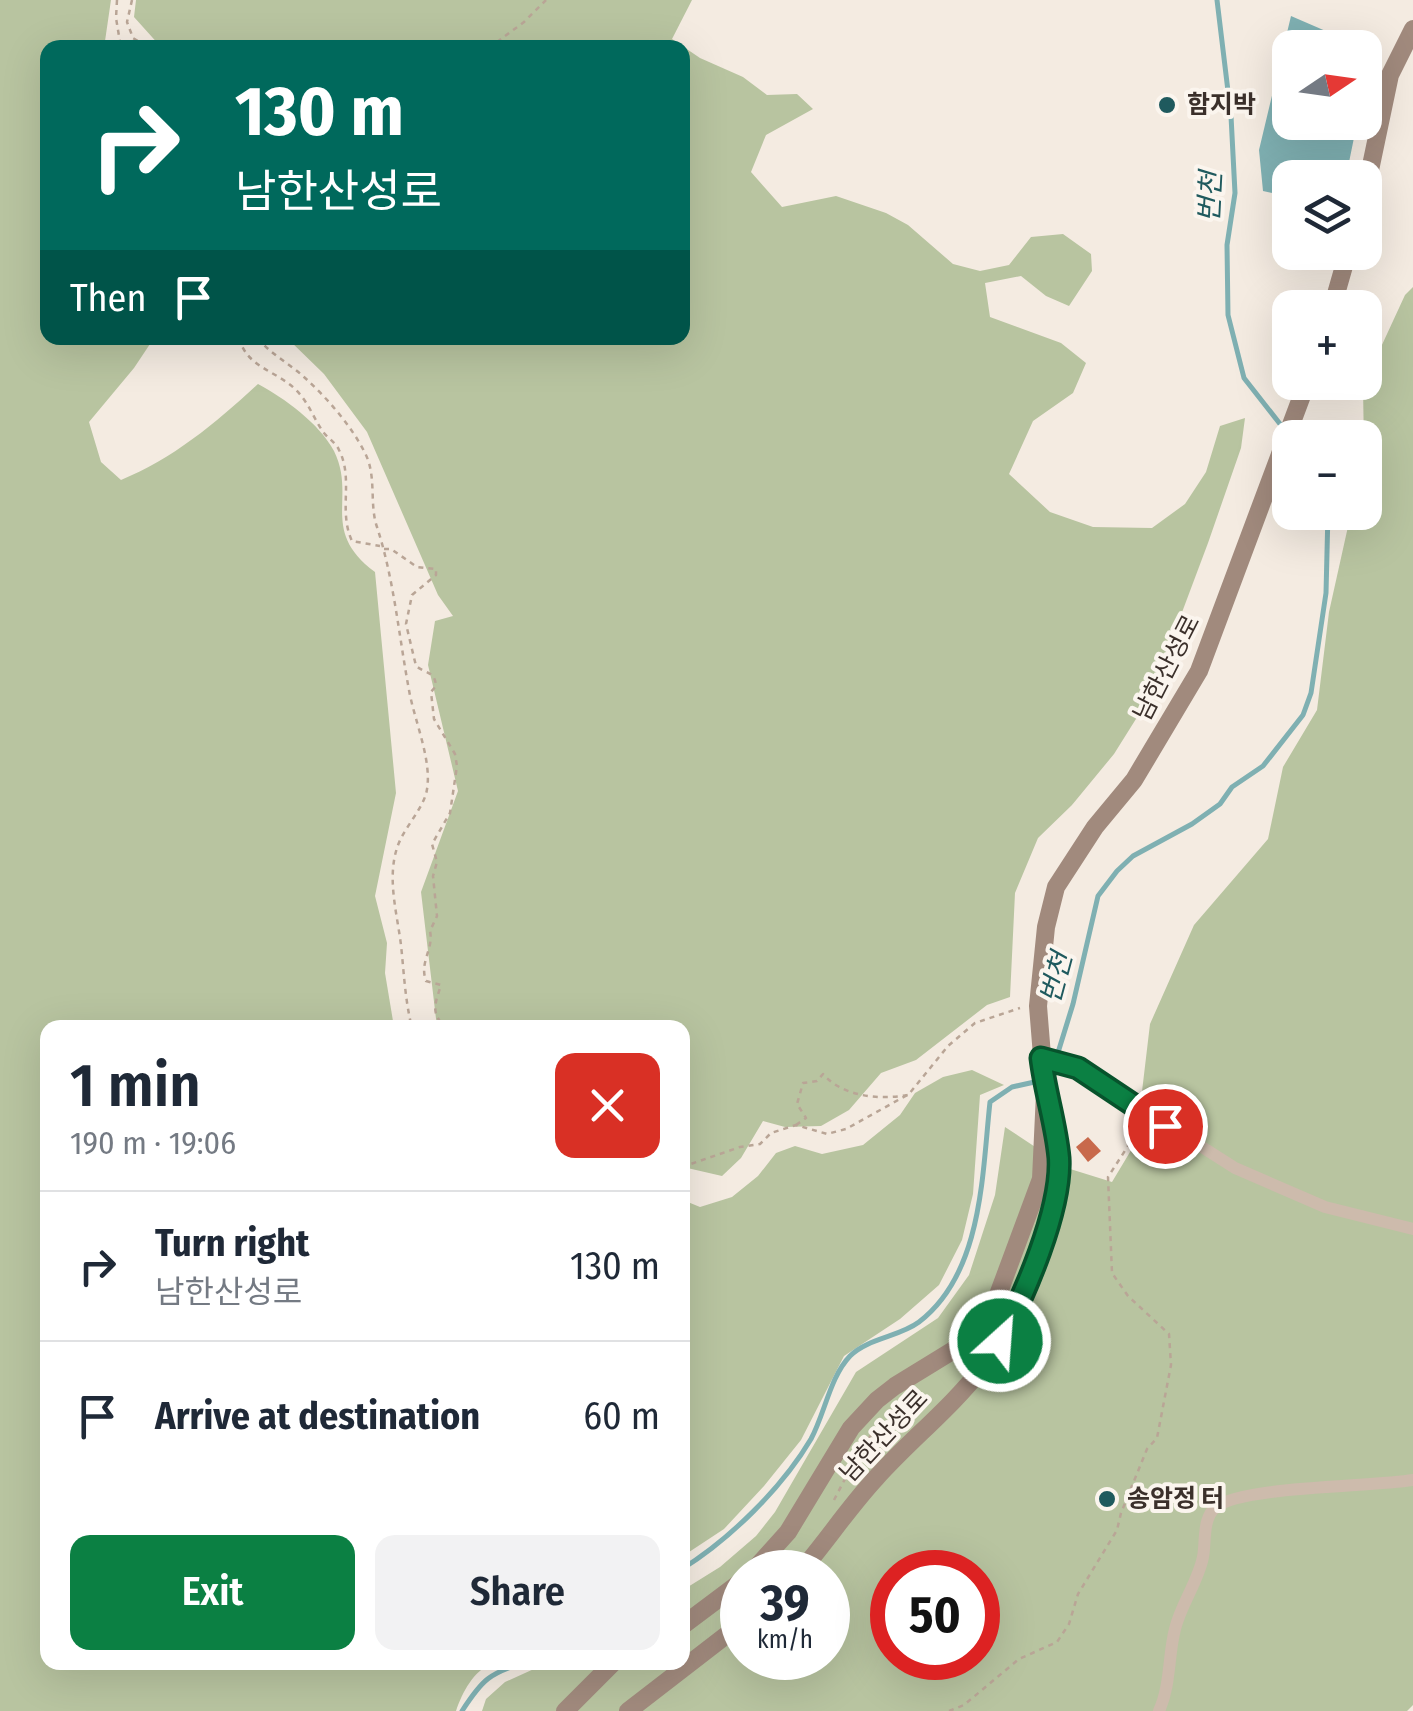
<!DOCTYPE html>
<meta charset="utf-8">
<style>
:root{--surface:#fff;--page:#f2f2f3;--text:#1f2937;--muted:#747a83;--line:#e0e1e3;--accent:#0b8043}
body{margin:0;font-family:"Fira Sans Condensed","Noto Sans KR",sans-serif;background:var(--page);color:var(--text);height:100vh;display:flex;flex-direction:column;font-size:38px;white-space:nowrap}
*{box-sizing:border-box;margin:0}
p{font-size:32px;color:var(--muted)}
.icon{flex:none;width:55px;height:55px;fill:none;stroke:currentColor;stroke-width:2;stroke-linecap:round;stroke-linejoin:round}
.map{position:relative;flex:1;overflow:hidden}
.panel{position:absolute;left:40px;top:1020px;width:650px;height:650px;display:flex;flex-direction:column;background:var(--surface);border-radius:20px;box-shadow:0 10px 40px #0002}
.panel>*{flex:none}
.guide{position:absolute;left:40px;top:40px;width:650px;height:305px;border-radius:20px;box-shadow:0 10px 40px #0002;background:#00695c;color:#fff;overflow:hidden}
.needle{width:65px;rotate:77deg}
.controls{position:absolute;left:1272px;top:30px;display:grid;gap:20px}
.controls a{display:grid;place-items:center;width:110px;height:110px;border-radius:20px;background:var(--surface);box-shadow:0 10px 40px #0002;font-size:50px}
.speed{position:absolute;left:720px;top:1550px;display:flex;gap:20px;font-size:50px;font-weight:700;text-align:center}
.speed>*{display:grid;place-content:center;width:130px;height:130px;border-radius:50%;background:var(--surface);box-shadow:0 10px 40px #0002;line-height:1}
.speed small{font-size:25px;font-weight:400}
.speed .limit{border:15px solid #d22;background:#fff;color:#111}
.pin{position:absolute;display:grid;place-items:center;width:85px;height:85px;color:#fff;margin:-42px;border:5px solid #fff;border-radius:50%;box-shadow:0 2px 10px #0007}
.me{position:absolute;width:110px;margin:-55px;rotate:26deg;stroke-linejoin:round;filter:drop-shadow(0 0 8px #0008)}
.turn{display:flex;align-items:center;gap:35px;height:210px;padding:0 30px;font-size:45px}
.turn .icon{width:130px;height:130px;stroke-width:2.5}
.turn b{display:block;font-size:70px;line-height:85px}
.then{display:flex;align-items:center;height:95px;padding:0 30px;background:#0003;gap:20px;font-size:38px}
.round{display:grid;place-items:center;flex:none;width:105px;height:105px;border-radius:20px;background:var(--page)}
.summary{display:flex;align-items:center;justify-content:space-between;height:170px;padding:0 30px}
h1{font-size:60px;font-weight:600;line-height:75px}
.action{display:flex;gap:20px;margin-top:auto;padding:20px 30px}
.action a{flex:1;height:115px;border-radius:20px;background:var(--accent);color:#fff;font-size:40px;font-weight:600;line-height:115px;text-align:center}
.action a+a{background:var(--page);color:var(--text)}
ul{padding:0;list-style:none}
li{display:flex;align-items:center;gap:30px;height:150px;padding:0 30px;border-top:2px solid var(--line)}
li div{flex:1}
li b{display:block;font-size:38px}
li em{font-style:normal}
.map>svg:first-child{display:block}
.green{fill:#b8c4a0;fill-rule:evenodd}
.water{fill:#7fb0b2}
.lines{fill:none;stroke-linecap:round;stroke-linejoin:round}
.stream{stroke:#7fb0b2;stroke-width:5}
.building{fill:#c8694b}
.path{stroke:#b9a596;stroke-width:2.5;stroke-dasharray:5 5;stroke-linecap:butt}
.street{stroke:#cdbbac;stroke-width:12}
.secondary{stroke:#a18a7d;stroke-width:18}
.route-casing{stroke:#07532c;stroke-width:25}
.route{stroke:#0b8043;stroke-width:18}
.poi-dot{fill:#1f5a5e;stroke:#fbf5ee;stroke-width:4}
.labels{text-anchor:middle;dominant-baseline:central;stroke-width:8;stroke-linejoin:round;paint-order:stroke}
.poi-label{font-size:25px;font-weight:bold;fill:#3b302b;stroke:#fbf5ee;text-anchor:start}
.street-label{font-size:25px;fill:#3b302b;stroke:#fbf5ee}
.water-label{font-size:28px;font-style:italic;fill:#1f5a5e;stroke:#fbf5ee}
</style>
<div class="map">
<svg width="1413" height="1711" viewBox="0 0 1413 1711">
<rect width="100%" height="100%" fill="#f4ebe1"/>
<g class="green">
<path d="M0,0h111l-6,41 4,6 -61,1v290h106l-20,30 -45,54 12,40 20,18c52,-21 96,-58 137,-96 26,14 61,39 76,67 23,47 -15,79 41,121l21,221 -21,103 12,47 -2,30 9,54 -346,1v634l444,1c-19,9 -29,28 -36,48h-456z"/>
<polygon points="136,0 692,0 672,39 700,58 743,77 767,95 797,94 813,109 766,135 751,172 782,207 836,196 886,213 908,225 953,264 980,271 1009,265 1031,237 1063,234 1091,254 1092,271 1069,306 1046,296 1021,276 985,283 990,317 1061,343 1086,363 1073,393 1033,421 1009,474 1050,512 1093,527 1152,528 1185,504 1206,472 1220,426 1245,418 1241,448 1208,543 1151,695 1114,754 1072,805 1038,838 1015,893 1010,997 987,1005 916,1060 881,1073 849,1110 821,1126 785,1127 763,1121 741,1158 722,1176 683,1167 682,1028 437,1027 421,892 458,791 428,665 435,621 453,616 438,595 367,432 324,374 287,338 682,338 682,48 161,47 134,17"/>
<path d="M1413,287v1418l-6,6h-925l4,-12 19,-17 42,-19 135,-1 1,-72 37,-23 36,-31 19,-24 81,-140 82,-54 31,-43 26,-80 10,-68 62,41 45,14 24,-40 14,-118 44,-99 74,-86 15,-72 34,-57 12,-98 22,-99 14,-1 -2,-126 42,-91zM742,1572h86v86h-86zM892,1572h86v86h-86z"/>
<polygon points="972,1070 1004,1085 980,1095 973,1194 962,1240 939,1285 900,1319 844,1356 801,1440 764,1486 724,1529 683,1556 683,1200 700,1207 732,1197 758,1176 776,1153 795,1146 822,1154 863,1145 900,1115 915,1093 943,1077"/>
</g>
<polygon class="water" points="1291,16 1365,48 1290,48 1290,122 1357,123 1346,177 1290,178 1290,197 1263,191 1259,150"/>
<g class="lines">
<g class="stream">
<polyline points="1217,0 1231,116 1235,193 1227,245 1228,315 1244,378 1284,429"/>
<polyline points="1056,1059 1073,1004 1098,896 1117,871 1133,856 1192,824 1220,804 1232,787 1263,766 1303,715 1311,693 1326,593 1328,512"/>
<path d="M682,1569c48,-30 100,-81 129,-130 14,-26 19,-62 39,-83 18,-18 49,-19 69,-34 64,-49 63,-148 71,-220l22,-15 27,-6"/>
<path d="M462,1711c20,-31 27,-38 64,-49"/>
</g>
</g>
<polygon class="building" points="1088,1137 1101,1151 1088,1162 1076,1147"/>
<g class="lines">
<g class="path">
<polyline points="117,0 116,18 121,48"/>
<polyline points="132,0 127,22 133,38 149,48"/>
<polyline points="489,48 524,22 546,0"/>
<path d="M239,338c8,29 35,32 55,50 15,14 19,30 30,45 5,6 12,10 15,17 15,29 -1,61 13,91l28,5"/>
<path d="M258,338c12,16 31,25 46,39 23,21 47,48 61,76 12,23 4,51 12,74 17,52 22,110 32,163 5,30 25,74 17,104 -6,19 -23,35 -29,54 -10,31 0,65 4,97 3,28 4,55 11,83"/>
<path d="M384,549h7l26,18 19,2v6l-24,20 -6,29 10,42c10,8 19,5 20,20l-5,6 3,27 21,35 2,12 -7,47 -18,31 5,18 -4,14 4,40 -7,15c4,18 -11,31 -4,50l15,4c-6,19 -11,28 5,43"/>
<path d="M796,1125l10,-7 -9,-14 6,-21 14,-2 6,-7c20,23 56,26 85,21"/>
<polyline points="682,1167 740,1147 760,1144 771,1133 796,1125 827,1134 846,1129 909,1094 948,1046 975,1023 1020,1008"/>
<polyline points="889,1412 929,1400"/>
<polyline points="834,1500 858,1454 878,1425"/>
<polyline points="949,1711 964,1705 1019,1659 1057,1642 1069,1624 1078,1594 1117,1530 1121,1513 1147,1449 1157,1438 1171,1365 1169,1334 1128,1296 1112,1273 1108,1177 1128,1146 1131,1121"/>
</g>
<g class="street">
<polyline points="1041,1058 1078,1068 1235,1168 1325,1207 1413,1229"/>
<path d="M1159,1711c12,-27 9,-55 16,-82 6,-25 23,-47 28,-72 3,-15 -1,-39 13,-50 26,-21 157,-20 197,-27"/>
</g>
<g class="secondary">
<polyline points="1365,194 1390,75 1413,29"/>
<polyline points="1332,308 1348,252"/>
<polyline points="752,1572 788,1532 851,1428 877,1400 895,1386 970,1340 995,1303 1041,1179 1045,1093 1038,1006 1046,927 1056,887 1095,827 1134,780 1199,671 1307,382"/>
<path d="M800,1572c26,-30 49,-65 76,-94 34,-38 75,-70 106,-110 33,-43 77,-152 77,-205 0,-15 -4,-30 -8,-45"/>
<polyline points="682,1626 742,1581"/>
<polyline points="565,1711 614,1662"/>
<polyline points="628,1711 742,1623"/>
</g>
</g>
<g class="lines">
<defs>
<path id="route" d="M1000,1341c24,-45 62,-132 59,-183 -3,-34 -14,-66 -18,-100l37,10 87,58"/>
</defs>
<use href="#route" class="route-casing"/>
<use href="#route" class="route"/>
</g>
<g class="poi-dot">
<circle cx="1167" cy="105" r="10"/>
<circle cx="1107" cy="1499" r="10"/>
</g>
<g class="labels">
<g class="poi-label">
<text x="1187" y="105">함지박</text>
<text x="1127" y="1499">송암정 터</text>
</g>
<g class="street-label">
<text transform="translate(1167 668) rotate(-63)">남한산성로</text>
<text transform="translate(884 1436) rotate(-47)">남한산성로</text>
</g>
<g class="water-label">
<text transform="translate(1210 197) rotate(-87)">번천</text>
<text transform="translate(1056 978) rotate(-75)">번천</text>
</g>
</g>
</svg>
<div class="controls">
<a><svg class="needle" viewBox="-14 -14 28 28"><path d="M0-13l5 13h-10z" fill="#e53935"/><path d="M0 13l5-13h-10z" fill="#747a83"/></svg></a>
<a><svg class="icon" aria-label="layers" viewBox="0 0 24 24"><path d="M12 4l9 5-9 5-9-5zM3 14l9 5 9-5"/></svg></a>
<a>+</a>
<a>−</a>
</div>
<div class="speed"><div>39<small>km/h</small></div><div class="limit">50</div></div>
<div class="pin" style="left:1165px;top:1126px;background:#d93025"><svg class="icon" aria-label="arrive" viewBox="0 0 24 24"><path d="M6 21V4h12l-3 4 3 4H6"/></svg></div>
<svg class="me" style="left:1000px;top:1341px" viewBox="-20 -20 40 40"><circle r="17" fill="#0b8043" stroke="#fff" stroke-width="3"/><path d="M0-11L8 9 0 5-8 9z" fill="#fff"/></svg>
<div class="guide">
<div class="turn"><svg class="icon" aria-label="right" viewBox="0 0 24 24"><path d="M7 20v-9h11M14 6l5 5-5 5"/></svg><div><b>130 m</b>남한산성로</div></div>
<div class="then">Then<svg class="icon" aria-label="arrive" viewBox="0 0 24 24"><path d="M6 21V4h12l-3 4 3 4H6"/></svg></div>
</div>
<section class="panel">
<div class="summary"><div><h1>1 min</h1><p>190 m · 19:06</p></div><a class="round" style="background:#d93025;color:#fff"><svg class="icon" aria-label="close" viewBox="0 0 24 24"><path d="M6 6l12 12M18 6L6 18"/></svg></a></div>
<ul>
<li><svg class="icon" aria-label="right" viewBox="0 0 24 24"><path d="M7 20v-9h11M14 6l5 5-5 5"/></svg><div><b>Turn right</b><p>남한산성로</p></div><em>130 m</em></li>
<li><svg class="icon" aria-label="arrive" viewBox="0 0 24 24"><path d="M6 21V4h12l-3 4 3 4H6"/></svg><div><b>Arrive at destination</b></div><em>60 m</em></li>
</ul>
<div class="action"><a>Exit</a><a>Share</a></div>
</section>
</div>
